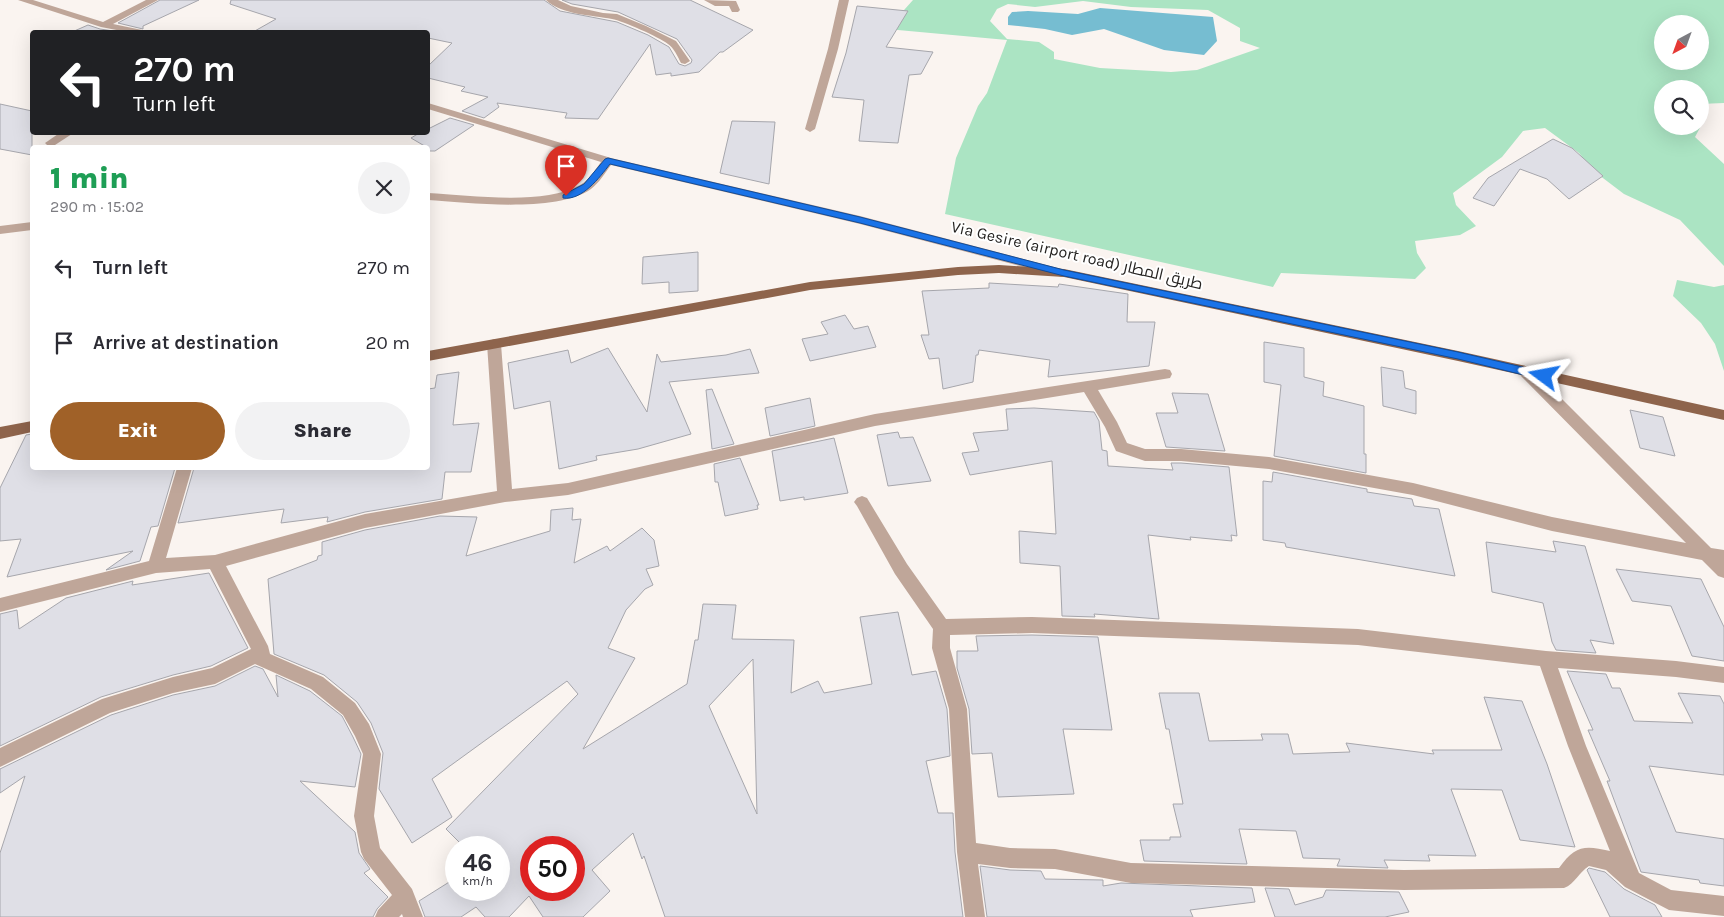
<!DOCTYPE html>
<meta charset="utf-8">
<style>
:root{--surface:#fff;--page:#f2f2f3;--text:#2b2b33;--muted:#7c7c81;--accent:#a06128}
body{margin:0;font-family:Karla,Cairo,sans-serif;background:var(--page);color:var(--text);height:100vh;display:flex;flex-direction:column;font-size:19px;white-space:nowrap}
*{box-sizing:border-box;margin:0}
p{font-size:16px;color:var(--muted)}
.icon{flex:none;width:28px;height:28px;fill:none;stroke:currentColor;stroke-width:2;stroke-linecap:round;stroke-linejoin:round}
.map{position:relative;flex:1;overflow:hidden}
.side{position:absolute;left:30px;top:145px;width:400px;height:325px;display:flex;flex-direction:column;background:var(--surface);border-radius:5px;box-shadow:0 5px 20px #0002}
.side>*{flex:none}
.guide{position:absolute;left:30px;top:30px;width:400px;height:105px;border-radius:5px;box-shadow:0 5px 20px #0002;background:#202124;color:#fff;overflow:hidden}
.needle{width:32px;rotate:221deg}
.buttons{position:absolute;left:1654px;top:15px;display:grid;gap:10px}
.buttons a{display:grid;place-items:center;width:55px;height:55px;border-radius:50%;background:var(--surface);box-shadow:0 5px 20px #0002;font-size:25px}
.speed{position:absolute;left:445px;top:836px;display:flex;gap:10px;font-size:25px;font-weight:700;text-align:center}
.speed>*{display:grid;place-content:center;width:65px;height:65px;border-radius:50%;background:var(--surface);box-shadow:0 5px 20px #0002;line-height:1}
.speed small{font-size:12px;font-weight:400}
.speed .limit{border:8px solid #d22;background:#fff;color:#111}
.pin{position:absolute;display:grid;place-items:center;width:42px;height:42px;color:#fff;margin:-51px -21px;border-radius:50% 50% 50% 0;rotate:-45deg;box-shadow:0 0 5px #0007}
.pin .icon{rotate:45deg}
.me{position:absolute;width:55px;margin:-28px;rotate:283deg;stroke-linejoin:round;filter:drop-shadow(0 0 4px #0008)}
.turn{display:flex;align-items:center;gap:18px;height:105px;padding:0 20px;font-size:22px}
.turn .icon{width:65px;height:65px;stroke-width:2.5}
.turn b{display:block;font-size:35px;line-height:42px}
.round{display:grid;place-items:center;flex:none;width:52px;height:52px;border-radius:26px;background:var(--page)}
.head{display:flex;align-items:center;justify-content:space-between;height:85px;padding:0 20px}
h1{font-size:30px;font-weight:800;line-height:38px;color:#1e9e55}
.action{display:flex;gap:10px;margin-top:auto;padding:10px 20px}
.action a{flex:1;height:58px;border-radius:30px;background:var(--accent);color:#fff;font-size:20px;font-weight:800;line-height:58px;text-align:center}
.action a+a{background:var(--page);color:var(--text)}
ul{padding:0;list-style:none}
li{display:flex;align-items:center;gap:15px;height:75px;padding:0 20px}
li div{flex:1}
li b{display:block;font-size:19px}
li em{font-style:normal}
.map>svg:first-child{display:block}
.green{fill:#abe4c3;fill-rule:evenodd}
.water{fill:#76bdd1}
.building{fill:#dfdfe6;stroke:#a6a6ac;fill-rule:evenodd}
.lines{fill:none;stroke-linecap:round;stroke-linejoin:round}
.minor{fill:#bfa699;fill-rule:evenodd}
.major{fill:#8e644c;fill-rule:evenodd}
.route{fill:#1a73e8;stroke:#114b97}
.labels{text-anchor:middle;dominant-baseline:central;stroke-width:4;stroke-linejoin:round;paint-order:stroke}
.street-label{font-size:16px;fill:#252321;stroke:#fff}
</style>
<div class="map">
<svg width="1724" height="917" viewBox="0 0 1724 917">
<rect width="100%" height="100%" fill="#faf4f0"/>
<g class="green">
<path d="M913,0h811v103l-24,1v-15h-38v37h38v-5l3,1 -8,15 29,27v102l-44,-46 -56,-26 -29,-22 -16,-19 -34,-25 -22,3 -21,26 -49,36 3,12 20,21 -16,9 -45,6 2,12 9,15 -11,11 -134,-6 -8,14 -328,-73 11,-56 22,-52 9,-13 20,-53 -120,-11zM1083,1l48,6 77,3 32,18v13l20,7 -63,22 -26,2 -71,-4 -46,-9v-7l-15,-10 -32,-3 -17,-18 7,-12 11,-5 27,3zM1662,24h38v37h-38z"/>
<polygon points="1677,280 1714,287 1724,285 1724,371 1715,344 1701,323 1673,296"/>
</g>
<polygon class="water" points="1100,8 1213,17 1217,41 1204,55 1164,50 1104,29 1072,35 1045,29 1008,25 1008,17 1012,12 1028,11 1078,14"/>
<g class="building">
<polygon points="160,0 199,0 143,26 143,29 118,23"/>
<polygon points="231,0 544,0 560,11 617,22 648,35 669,47 679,64 685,66 691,63 692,60 677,39 618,12 572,4 562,0 690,0 753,30 723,52 720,52 699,72 671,76 671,73 656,75 650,44 598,119 565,118 567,113 497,103 499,107 484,118 462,111 488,97 461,91 465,87 428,78 428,66 452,43 428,38 428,32 253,32 276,19 230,4"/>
<polygon points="857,6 908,11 886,47 933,52 921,74 909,75 898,143 859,141 864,100 832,97 846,53"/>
<polygon points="88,25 100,29 120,32 72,32"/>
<polygon points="0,104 32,111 32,155 0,149"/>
<polygon points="450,118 474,125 435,151 429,151 428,148 411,138 421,132 428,132 428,129"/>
<polygon points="732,121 775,122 769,184 720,173"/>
<polygon points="1553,139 1572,148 1603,176 1569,199 1547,179 1520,169 1494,206 1473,198 1488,178"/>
<polygon points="698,252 698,291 669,293 669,282 642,284 643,257"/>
<polygon points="989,283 1058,287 1059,284 1128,294 1127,322 1155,322 1149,366 1048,377 1050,360 979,350 978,355 976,355 973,382 943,389 939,358 929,359 921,335 929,335 922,291 989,288"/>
<polygon points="845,315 854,329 868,326 876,347 810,361 802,339 828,334 821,322"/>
<polygon points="1264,342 1304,348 1304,377 1324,382 1323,396 1364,406 1364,454 1366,454 1366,473 1274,456 1281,385 1264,382"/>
<polygon points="608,348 647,412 657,354 661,362 726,355 750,349 759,373 669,382 691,434 638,449 596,456 597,460 559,469 550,401 514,409 508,363 568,350 571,363"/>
<polygon points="1381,367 1403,371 1405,388 1416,391 1416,414 1383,406"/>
<polygon points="459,372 453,425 479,423 471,472 445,472 442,499 365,512 327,522 328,517 281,523 284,509 178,523 194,468 428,468 428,389 435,388 437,375"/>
<polygon points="712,389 734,444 712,449 706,390"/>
<polygon points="1172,393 1208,394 1225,451 1166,447 1156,413 1178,413"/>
<polygon points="810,398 815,426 770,436 765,408"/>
<polygon points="1034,408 1094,412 1099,421 1102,450 1107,451 1108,466 1173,470 1171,463 1181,463 1229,467 1237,536 1231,535 1232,541 1190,537 1191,540 1148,535 1159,619 1094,614 1095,617 1062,616 1060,566 1020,563 1019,531 1056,534 1052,461 970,475 962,453 979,451 973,433 1008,430 1006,409"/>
<polygon points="1630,410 1663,417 1675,456 1640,448"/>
<polygon points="898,432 900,438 913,437 931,481 888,486 877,435"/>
<polygon points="32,434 32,468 175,468 158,526 151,527 140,561 106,570 133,551 7,577 21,539 0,541 0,488 26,435"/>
<polygon points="834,438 848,493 804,500 804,497 780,501 772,451"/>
<polygon points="740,458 759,505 757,505 758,509 725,516 718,482 715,482 714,464"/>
<polygon points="1273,472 1367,489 1367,492 1412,499 1414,506 1439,509 1455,576 1286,547 1285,543 1263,540 1263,481 1272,482"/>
<path d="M573,508l-1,12 9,-1 -7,44 33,-17 3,5 32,-23 12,12 5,26 -13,3 7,16 -8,4 -19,21 -18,38 27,10 -52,91 104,-65 8,-44h3l5,-36 33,1 -4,34 62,1 -3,53 27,-12 6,12 48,-9 -12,-67 38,-5 14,63 24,-4 11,38 3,47 -24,5 12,52h15l2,39 8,65h-298l-21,-61 -2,3 -9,-26 -41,37 18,21 -27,26h-40l-14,-21 -20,21h-24l-9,-10 -15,10h-36l-6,-16 35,-22 2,11h43v-42h-34l-19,-19 132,-135 -11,-13 -135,98 20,38 -40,26 -33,-54 4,-36 -12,-30 -14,-21 -33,-27 -50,-21 -6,-75 49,-19 1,-4 4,-1v-13l43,-12 75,-14 37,1 -11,39 84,-25 1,-21zM753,659l4,155 -48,-108zM531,848h43v42h-43z"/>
<polygon points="1553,541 1585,546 1614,644 1590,640 1596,653 1556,650 1552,642 1543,603 1492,592 1486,542 1556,552"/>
<polygon points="1616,569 1701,579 1724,627 1724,661 1692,656 1671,606 1632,601"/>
<polygon points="209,573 248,648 211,666 173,675 101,697 0,746 0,614 17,610 19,629 66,598 133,581 132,585"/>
<polygon points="1032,635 1098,637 1112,730 1063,729 1074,794 998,797 992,753 972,754 969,709 957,668 957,651 978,651 976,636"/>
<polygon points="255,666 263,669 278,697 276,675 310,691 342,716 353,737 361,754 355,787 300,781 355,832 359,853 370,869 364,873 388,897 377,909 373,917 0,917 0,853 25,776 0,793 0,769 111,715 173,695 215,686"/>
<polygon points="1567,671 1606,674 1612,688 1620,688 1634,721 1693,723 1678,693 1720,696 1724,704 1724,775 1649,766 1676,832 1724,839 1724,886 1700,883 1699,880 1641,872 1607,781 1610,781 1588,730 1593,730"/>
<polygon points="1159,693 1199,693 1209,741 1263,740 1261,734 1288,734 1293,754 1350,752 1346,743 1434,754 1432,750 1502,750 1484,697 1522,701 1547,764 1575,847 1520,840 1502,790 1451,789 1476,856 1428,855 1430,861 1384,860 1388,868 1337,866 1340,859 1303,858 1296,831 1239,829 1247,864 1144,861 1140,840 1170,840 1170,837 1181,837 1173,804 1183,804 1169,729 1166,729"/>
<polygon points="980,866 1010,870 1041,871 1045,879 1103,880 1103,886 1121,883 1252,888 1255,902 1190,910 1193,917 987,917"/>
<polygon points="1589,868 1605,872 1624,889 1655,905 1662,917 1610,917 1587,870"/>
<polygon points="1265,888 1289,889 1295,905 1323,897 1326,890 1399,892 1409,912 1385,917 1275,917"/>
</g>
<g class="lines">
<g class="minor">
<polygon points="18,0 33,0 103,22 146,0 158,0 113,24 142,30 143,32 127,32 101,27"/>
<path d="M546,0h12l13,6 32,7 14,1 29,12 30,15 14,20 -5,3 -4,-1c-3,-6 -7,-15 -13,-19 -9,-7 -45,-23 -56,-25 -20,-4 -50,-4 -66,-19z"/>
<polygon points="704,0 736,1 740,10 738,12 732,12 729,6 715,6"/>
<polygon points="839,0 849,0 838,49 815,129 810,132 805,129 828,49"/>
<path d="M428,103l183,55 249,58 202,53 6,4 -6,4 -202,-53 -249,-59c-6,8 -12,18 -20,24 -34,24 -123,14 -163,11v-7c43,2 115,13 152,-8 9,-5 15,-15 21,-23l-173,-53z"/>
<polygon points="61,132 75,132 55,145 47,145 45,143"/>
<polygon points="32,222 32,230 0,234 0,226"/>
<polygon points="494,339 499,341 501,344 512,489 568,483 875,414 1165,369 1170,370 1172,374 1170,378 1098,390 1117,422 1127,443 1145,449 1181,449 1269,457 1413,483 1552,517 1686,543 1521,376 1519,372 1521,368 1531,368 1711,548 1724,550 1724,578 1718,576 1702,560 1552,531 1413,495 1269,469 1181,461 1145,461 1116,451 1105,427 1084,392 875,426 568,495 505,502 365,528 226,566 268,646 270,654 323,677 355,703 369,724 381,754 374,816 380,848 412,889 423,917 403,917 402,914 399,917 375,917 378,910 392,895 364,859 361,852 354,816 363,754 355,736 343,715 311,689 255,664 215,684 173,693 110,713 0,767 0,748 102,699 173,677 212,668 251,649 210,569 156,573 0,612 0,598 149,561 177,468 192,468 166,558 215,555 365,514 497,491 487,344 489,341"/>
<path d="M862,496l5,2 40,66 39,55 86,-2 326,12 188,22 130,10 48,6v16l-48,-6 -118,-9 28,78 53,127 32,17 53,6v20l-55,-6 -44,-23 -19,-17 -17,-4c-10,6 -14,18 -25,22l-160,2 -273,-7 -76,-14 -45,-1 -32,-4 7,53h-20l-8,-65 -8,-143 -17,-61 1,-19 -38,-55 -38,-68 -3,-4 3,-4zM1032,633l326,12 182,21 28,80 42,105c-25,-6 -35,-6 -51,17l-155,2 -273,-7 -76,-14 -45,-1 -34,-5 -9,-134 -17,-61v-13z"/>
</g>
<g class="major">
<polygon points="999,265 1064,269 1458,351 1724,410 1724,420 1458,361 1064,277 999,273 958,275 810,290 428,361 428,351 810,282 958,267"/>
<polygon points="32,421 32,432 0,439 0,427"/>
</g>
</g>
<path class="route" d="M608,158l252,59 204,53 394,82 86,20 6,4 -6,4 -86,-21 -394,-83 -204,-53 -250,-59c-10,13 -28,37 -47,34v-3l21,-11 21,-25z"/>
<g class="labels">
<g class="street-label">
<text transform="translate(1077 255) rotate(13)">Via Gesire (airport road) طريق المطار</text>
</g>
</g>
</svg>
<div class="buttons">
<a><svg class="needle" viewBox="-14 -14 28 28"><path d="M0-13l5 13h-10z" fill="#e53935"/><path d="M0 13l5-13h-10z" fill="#7c7c81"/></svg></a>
<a><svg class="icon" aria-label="search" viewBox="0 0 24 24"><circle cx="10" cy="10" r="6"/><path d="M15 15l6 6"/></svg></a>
</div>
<div class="speed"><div>46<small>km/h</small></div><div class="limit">50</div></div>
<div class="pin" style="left:566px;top:196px;background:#d93025"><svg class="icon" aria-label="arrive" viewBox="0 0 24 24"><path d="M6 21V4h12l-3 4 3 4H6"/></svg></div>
<svg class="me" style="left:1544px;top:376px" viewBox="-20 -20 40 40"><path d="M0-17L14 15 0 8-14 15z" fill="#1a73e8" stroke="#fff" stroke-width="4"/></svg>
<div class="guide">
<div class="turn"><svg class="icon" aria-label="left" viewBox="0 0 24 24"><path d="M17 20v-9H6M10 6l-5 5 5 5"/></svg><div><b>270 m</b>Turn left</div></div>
</div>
<section class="side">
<div class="head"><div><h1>1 min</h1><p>290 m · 15:02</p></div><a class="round"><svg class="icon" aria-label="close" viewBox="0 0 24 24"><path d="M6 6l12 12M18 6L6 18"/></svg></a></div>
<ul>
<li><svg class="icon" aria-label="left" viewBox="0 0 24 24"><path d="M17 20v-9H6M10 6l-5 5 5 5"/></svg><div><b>Turn left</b></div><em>270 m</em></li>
<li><svg class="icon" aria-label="arrive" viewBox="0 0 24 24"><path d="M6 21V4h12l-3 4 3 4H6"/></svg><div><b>Arrive at destination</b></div><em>20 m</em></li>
</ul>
<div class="action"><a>Exit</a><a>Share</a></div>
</section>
</div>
